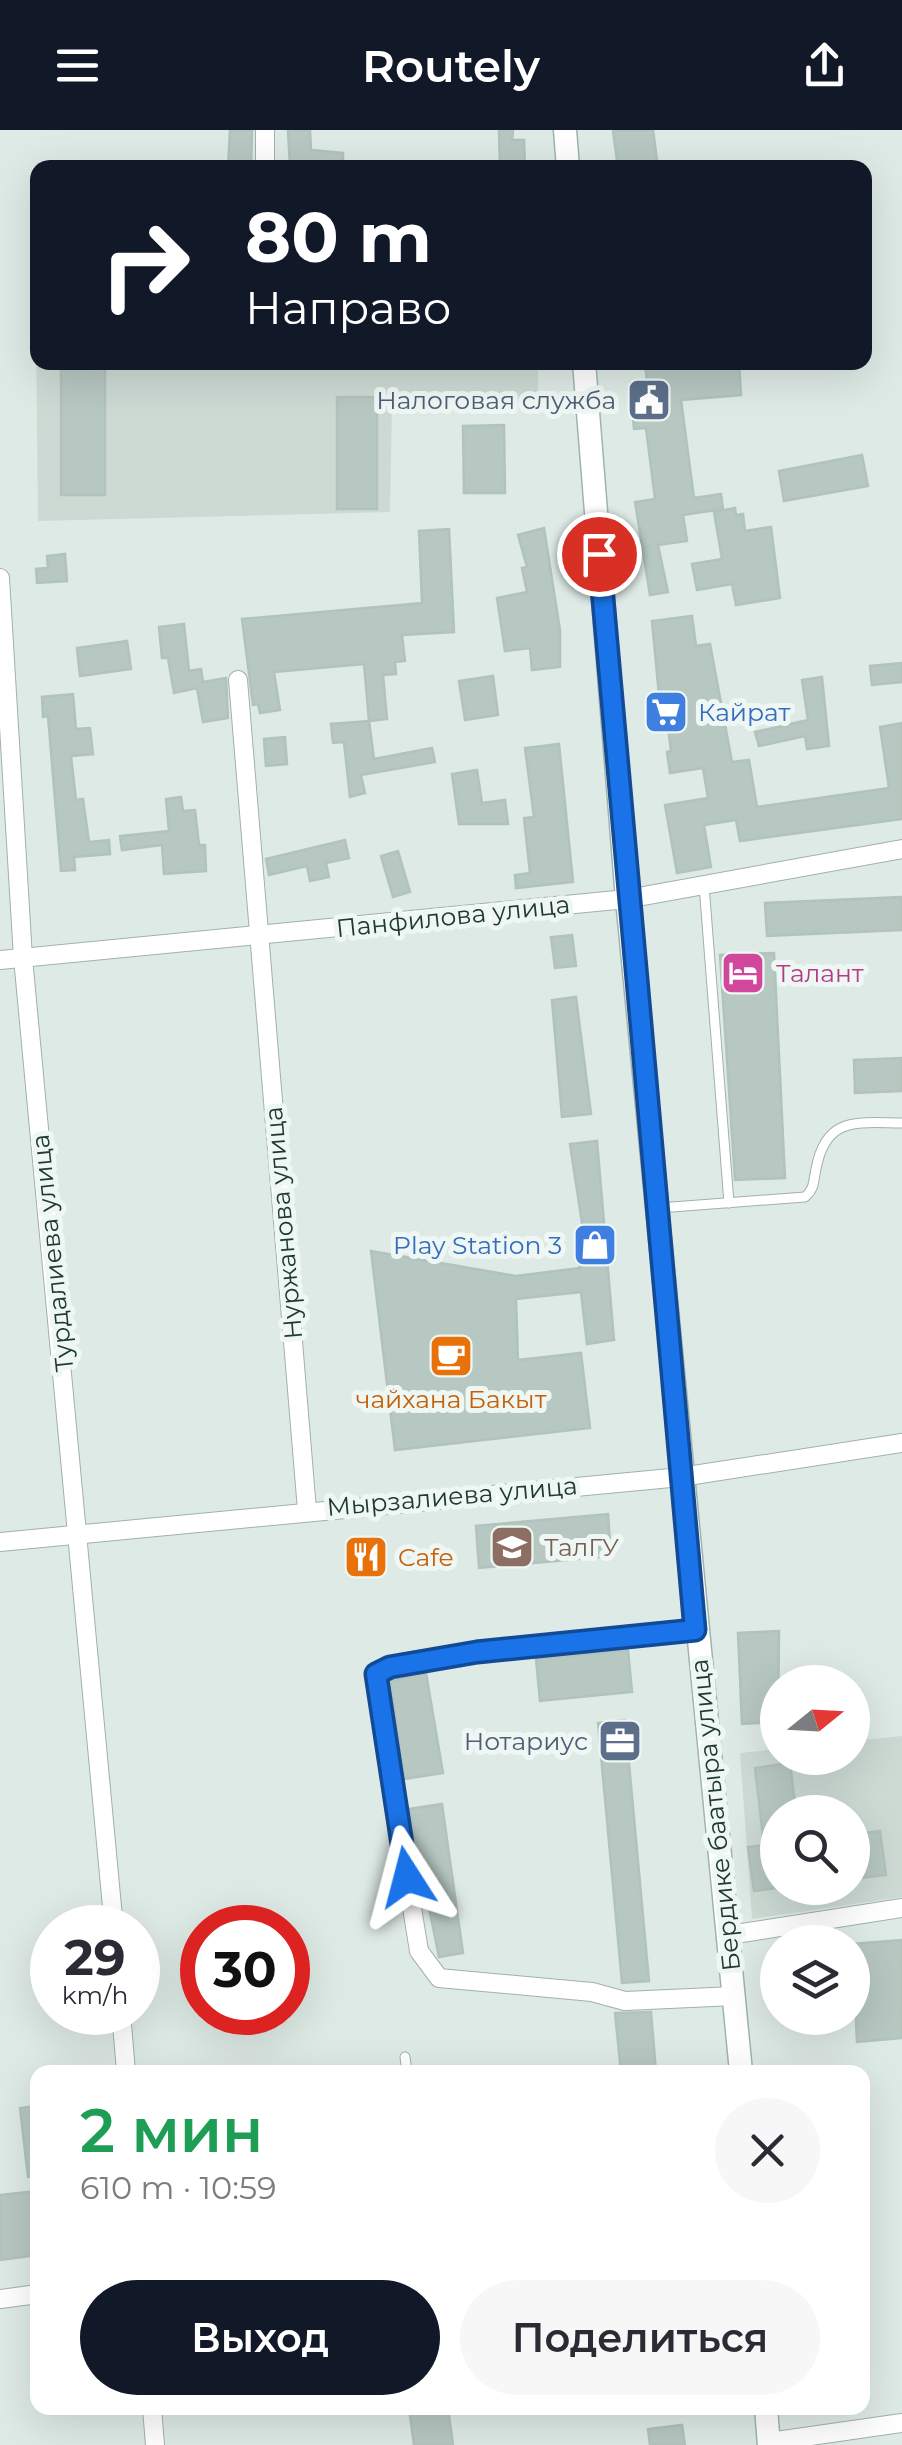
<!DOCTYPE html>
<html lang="ru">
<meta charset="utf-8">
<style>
:root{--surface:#fff;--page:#f7f7f7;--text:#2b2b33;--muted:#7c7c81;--accent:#111827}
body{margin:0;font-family:Montserrat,sans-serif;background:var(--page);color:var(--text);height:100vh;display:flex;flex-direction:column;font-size:38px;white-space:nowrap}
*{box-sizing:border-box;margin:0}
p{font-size:32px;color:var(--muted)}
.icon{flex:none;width:55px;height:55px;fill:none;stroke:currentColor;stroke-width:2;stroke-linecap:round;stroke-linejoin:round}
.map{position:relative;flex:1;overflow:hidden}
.panel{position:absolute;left:30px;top:1935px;width:840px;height:350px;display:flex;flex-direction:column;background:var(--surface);border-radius:20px;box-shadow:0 10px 40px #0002}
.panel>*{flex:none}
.guide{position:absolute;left:30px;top:30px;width:842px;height:210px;border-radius:20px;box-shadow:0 10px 40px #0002;background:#111827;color:#fff;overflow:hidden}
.needle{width:65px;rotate:72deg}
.buttons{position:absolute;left:760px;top:1535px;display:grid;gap:20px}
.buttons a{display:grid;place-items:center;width:110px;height:110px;border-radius:50%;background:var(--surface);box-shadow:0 10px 40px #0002;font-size:50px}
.speed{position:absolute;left:30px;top:1775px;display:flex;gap:20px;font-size:50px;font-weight:700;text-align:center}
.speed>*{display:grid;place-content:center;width:130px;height:130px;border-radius:50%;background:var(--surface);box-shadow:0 10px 40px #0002;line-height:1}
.speed small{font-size:25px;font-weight:400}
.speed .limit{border:15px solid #d22;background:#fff;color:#111}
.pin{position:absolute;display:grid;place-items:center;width:85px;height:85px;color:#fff;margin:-42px;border:5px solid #fff;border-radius:50%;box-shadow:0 2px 10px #0007}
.me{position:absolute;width:110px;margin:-55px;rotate:351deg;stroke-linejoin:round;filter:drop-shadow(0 0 8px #0008)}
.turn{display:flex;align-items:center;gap:35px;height:210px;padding:0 50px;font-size:45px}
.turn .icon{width:130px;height:130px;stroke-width:2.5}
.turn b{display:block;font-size:70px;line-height:85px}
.round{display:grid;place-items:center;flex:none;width:105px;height:105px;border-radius:52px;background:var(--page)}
.head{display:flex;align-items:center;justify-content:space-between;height:170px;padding:0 50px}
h1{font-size:60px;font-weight:600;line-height:75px;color:#1e9e55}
.primary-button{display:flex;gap:20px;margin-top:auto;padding:20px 50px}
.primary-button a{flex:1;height:115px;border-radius:60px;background:var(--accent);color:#fff;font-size:40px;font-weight:600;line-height:115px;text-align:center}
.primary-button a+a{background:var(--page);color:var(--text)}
header{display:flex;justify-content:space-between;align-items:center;height:130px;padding:0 50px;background:var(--accent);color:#fff;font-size:45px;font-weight:600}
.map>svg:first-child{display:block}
.built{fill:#cddad4;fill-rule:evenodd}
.building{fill:#b7c7c1;stroke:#b1c3bc;stroke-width:2.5}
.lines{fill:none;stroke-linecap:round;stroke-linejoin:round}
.lane-casing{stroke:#a1b1ac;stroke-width:11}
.street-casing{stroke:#a1b1ac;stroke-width:20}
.secondary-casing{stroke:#9eb5ad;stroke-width:25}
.lane{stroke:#fff;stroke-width:9}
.street{stroke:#fff;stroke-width:18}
.secondary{stroke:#fff;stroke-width:22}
.route-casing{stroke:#114b97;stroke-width:25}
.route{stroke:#1a73e8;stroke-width:18}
.labels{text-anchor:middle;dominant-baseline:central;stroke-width:10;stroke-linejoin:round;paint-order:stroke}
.service-label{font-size:25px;fill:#4e5e75;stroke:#eef7f3;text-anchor:end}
.shop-label{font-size:25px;fill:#366cbe;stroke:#eef7f3;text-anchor:start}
.street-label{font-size:25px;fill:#203933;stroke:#eef7f3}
.hotel-label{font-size:25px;fill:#b23c85;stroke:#eef7f3;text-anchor:start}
.food-label{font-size:25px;fill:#c56008;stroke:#eef7f3}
.education-label{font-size:25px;fill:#785e54;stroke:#eef7f3;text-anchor:start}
</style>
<header><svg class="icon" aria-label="menu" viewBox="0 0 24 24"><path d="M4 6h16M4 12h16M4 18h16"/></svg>Routely<svg class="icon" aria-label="share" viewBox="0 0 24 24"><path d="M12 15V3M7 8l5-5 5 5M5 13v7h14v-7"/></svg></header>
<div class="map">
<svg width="902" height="2315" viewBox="0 0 902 2315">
<rect width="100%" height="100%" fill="#deeae5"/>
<g class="built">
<polygon points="35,109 38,232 538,233 538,273 392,273 390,382 38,391"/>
<path d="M902,1606v161l-150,22 -12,-166 37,-4 1,9h74l1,-17zM778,1682h74v76h-74z"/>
</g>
<g class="building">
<polygon points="230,0 252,0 251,38 228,38"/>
<polygon points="288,0 310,0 311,20 343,23 343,38 290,38"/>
<polygon points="499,0 513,0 512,10 524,10 525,38 500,38"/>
<polygon points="653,0 658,38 618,38 613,1"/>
<rect x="61" y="232" width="44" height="133"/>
<polygon points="645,232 679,232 680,237 739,233 741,265 681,270 694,368 721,364 723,379 683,385 687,411 658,415 668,462 650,465 635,372 655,369 646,298 634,299 630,256 647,254"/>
<rect x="337" y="267" width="40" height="112"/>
<polygon points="504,295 505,363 464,363 463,296"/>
<polygon points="862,325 868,356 784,371 779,341"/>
<polygon points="735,378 736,385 743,384 745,401 771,397 780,468 736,475 732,454 697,460 692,434 722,429 714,382"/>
<polygon points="544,398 560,500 560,537 532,540 530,518 505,521 497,468 527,462 522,438 527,437 518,405"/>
<polygon points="449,399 454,502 402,505 405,531 395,532 396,544 383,545 387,589 369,591 364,534 274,542 280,580 260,583 258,574 253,575 242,489 422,473 419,401"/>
<polygon points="65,424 67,451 37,453 36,439 48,438 47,426"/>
<polygon points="692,486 696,516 710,514 732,632 749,630 757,677 889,658 880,597 902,593 902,689 740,711 736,690 704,695 711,737 677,743 665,675 708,668 703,638 670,643 667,622 671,621 664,564 659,565 652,491"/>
<polygon points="184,494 189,541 201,539 203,552 226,548 228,588 203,592 197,558 174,563 168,528 162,528 159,497"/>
<polygon points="127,511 131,539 80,546 77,518"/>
<polygon points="902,533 902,552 872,555 870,536"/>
<polygon points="493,546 498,585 465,590 459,551"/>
<polygon points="822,547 829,616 807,619 805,606 759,616 755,602 808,590 802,550"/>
<polygon points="73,564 76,599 90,598 93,624 71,626 76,670 83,669 89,712 109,710 110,724 74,727 75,740 61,741 48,586 43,587 42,567"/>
<polygon points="369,591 374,629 432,618 435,632 361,645 365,663 350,667 344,612 333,613 331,594"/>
<polygon points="285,607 287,634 266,636 264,609"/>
<polygon points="559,614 573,752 516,758 515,745 530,743 524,688 534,687 525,618"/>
<polygon points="477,640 482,673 505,670 508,694 459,694 452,644"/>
<polygon points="181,667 183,681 195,680 199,715 205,715 206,741 164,744 162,715 122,720 120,706 169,701 166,669"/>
<polygon points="345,710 349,728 326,733 329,747 310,751 307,736 269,745 266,729"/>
<polygon points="398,721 410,762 393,767 381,726"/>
<polygon points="902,767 902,800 767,806 765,773"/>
<polygon points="572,805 576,836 555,838 551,807"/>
<polygon points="774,823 785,1048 735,1050 720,825"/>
<polygon points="576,867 591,984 562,987 552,870"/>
<polygon points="902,928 902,961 855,963 854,930"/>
<polygon points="597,1011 614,1210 587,1214 581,1162 516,1169 518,1230 581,1223 590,1298 395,1320 371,1121 516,1146 580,1138 576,1107 584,1106 570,1014"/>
<polygon points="608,1384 611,1426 479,1438 476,1396"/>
<polygon points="779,1501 778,1592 742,1594 738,1503"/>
<polygon points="628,1520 632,1562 540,1571 536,1529"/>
<polygon points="426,1543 443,1643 404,1649 390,1551"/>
<polygon points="625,1590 649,1851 622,1853 598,1593"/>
<polygon points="790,1633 796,1682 778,1682 778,1758 754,1761 748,1717 764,1715 755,1638"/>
<polygon points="442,1674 463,1823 439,1827 409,1679"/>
<polygon points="880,1701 886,1745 852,1749 852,1705"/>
<polygon points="902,1810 902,1908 857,1912 852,1814"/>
<polygon points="651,1882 656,1942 621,1942 615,1883"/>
<polygon points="38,1976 38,2046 28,2047 20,1978"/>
<polygon points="38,2061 38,2125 0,2130 0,2065"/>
<polygon points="409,2278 448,2278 453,2315 414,2315"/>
<polygon points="682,2295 685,2315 650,2315 648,2299"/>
</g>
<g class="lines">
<defs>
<g id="lane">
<polyline points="704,755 729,1073"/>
<path d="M659,1078l146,-11c10,-9 8,-15 11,-28 10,-54 42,-46 86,-46"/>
<polyline points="405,1927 407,1942"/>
</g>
<g id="street">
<polyline points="265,38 265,0"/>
<polyline points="0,448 23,828 114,1798"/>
<polyline points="238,550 307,1380"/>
<polyline points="0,830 627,769 902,719"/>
<polyline points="0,1412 681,1347 902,1313"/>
<polyline points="695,1500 477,1522 390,1537 377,1544 377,1562 419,1821 439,1848 592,1862 625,1871 735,1866"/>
<polyline points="729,1805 902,1778"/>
<polyline points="121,1882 126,1942"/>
<polyline points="0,2169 38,2164"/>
<polyline points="152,2278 155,2315"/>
<polyline points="769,2312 902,2293"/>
</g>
<g id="secondary">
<polyline points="565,0 568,38"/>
<polyline points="584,232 627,769 741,1942"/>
<polyline points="766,2278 769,2315"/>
</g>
</defs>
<use href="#lane" class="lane-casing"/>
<use href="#street" class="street-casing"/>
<use href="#secondary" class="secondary-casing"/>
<use href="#lane" class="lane"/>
<use href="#street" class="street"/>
<use href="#secondary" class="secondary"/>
</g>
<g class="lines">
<defs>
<polyline id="route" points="407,1747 376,1544 390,1537 477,1522 695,1500 599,424"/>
</defs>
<use href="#route" class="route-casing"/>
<use href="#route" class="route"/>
</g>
<defs>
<symbol id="civic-square" viewBox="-11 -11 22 22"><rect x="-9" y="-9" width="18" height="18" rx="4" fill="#5c6f8a" stroke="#eef7f3"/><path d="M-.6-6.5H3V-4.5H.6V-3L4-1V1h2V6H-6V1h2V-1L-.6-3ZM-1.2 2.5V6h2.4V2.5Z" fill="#fff"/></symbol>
<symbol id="supermarket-square" viewBox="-11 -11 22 22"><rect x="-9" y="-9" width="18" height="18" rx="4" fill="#3f7fe0" stroke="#eef7f3"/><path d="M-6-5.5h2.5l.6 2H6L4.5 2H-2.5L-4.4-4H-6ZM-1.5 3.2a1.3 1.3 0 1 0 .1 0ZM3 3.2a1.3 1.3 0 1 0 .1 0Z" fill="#fff"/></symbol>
<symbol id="hotel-square" viewBox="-11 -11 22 22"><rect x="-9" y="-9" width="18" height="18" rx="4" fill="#d1479c" stroke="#eef7f3"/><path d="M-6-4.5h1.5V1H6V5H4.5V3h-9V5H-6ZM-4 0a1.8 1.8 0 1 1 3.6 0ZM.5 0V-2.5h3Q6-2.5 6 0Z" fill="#fff"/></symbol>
<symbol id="shop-square" viewBox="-11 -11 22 22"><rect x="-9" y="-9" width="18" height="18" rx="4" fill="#3f7fe0" stroke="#eef7f3"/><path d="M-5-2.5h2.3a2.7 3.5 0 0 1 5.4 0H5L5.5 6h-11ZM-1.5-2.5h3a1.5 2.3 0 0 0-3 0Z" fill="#fff"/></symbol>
<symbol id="cafe-square" viewBox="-11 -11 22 22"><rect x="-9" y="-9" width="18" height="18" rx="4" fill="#e8710a" stroke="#eef7f3"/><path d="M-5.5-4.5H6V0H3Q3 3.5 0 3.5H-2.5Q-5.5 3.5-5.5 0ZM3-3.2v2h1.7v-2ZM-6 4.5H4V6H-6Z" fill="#fff"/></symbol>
<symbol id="university-square" viewBox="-11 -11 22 22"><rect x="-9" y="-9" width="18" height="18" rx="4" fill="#8d6e63" stroke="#eef7f3"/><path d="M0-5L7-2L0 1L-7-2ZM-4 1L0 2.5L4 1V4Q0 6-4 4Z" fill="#fff"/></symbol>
<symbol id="restaurant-square" viewBox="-11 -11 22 22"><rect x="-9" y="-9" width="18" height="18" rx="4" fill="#e8710a" stroke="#eef7f3"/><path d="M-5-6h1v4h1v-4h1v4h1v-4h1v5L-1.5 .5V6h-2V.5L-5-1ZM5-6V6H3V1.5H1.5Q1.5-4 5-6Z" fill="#fff"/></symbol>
<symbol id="office-square" viewBox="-11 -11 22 22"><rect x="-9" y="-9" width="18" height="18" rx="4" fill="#5c6f8a" stroke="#eef7f3"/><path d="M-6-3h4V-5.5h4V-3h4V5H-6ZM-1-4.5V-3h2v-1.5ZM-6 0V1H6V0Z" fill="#fff"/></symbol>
</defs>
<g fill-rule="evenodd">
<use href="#civic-square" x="624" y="245" width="50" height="50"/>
<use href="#supermarket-square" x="641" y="557" width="50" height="50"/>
<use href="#hotel-square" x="718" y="818" width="50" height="50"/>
<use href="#shop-square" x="570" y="1090" width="50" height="50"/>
<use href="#cafe-square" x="426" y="1201" width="50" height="50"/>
<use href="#university-square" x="487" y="1392" width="50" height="50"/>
<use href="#restaurant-square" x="341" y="1402" width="50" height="50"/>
<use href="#office-square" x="595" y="1586" width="50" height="50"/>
</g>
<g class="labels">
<g class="service-label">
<text x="616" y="270">Налоговая служба</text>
<text x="588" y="1611">Нотариус</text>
</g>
<g class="shop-label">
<text x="698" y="582">Кайрат</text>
<text x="562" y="1115" text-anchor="end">Play Station 3</text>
</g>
<g class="street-label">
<text transform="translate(453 786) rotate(-6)">Панфилова улица</text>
<text transform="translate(283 1093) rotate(-95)">Нуржанова улица</text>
<text transform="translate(52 1123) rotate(-96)">Турдалиева улица</text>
<text transform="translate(452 1366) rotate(-5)">Мырзалиева улица</text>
<text transform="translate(715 1685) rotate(-96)">Бердике баатыра улица</text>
</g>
<g class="hotel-label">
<text x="776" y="843">Талант</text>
</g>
<g class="food-label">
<text x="451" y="1269">чайхана Бакыт</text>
<text x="398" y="1427" text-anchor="start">Cafe</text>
</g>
<g class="education-label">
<text x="544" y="1417">ТалГУ</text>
</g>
</g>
</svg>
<div class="buttons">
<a><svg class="needle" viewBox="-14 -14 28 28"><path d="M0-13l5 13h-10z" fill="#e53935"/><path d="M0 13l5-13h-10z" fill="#7c7c81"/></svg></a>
<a><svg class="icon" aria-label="search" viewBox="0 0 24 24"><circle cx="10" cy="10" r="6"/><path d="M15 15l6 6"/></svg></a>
<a><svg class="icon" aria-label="layers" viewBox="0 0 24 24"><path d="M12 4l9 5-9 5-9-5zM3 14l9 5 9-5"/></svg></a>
</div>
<div class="speed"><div>29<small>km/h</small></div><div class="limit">30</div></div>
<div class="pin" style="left:599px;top:424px;background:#d93025"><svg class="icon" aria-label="arrive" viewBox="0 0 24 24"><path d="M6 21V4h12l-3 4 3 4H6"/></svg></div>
<svg class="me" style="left:407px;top:1747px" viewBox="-20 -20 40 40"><path d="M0-17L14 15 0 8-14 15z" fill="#1a73e8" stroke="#fff" stroke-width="4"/></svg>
<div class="guide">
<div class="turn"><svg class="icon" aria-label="right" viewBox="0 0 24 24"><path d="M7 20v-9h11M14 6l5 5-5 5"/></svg><div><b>80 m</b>Направо</div></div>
</div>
<section class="panel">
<div class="head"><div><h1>2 мин</h1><p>610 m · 10:59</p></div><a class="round"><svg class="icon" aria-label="close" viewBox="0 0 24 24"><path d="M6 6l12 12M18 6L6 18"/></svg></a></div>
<div class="primary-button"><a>Выход</a><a>Поделиться</a></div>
</section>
</div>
